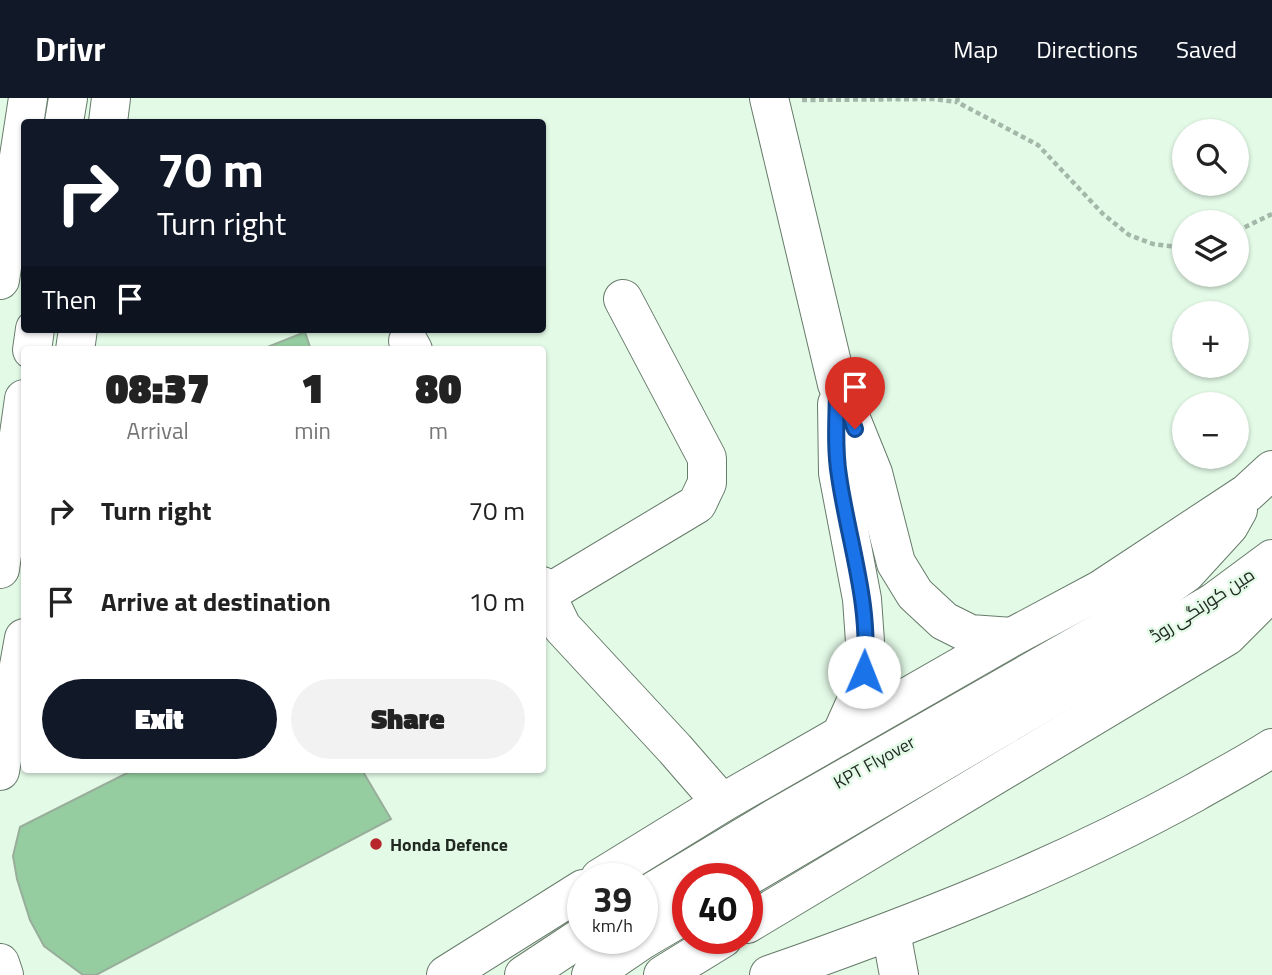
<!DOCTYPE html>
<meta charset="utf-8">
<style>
:root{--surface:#fff;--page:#f2f2f2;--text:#222;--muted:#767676;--accent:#111827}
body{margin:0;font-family:"Titillium Web",Cairo,sans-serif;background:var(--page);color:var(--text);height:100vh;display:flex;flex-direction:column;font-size:26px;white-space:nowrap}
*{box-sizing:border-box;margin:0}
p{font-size:23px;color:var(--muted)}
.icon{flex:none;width:38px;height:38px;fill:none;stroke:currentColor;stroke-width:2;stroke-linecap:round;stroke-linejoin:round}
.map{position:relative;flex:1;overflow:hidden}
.panel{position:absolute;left:21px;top:248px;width:525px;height:427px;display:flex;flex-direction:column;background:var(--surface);border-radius:7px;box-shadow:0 2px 5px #0004}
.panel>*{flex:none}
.top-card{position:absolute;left:21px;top:21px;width:525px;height:214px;border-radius:7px;box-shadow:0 2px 5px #0004;background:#111827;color:#fff;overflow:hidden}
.fabs{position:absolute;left:1172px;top:21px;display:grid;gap:14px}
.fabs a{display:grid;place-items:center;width:77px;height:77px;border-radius:50%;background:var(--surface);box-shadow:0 2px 5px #0004;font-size:35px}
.speed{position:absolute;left:567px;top:765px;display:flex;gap:14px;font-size:35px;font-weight:700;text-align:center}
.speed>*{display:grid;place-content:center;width:91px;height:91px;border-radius:50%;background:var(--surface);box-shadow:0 2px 5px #0004;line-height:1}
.speed small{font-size:18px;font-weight:400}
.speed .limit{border:10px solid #d22;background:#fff;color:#111}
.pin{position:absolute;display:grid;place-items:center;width:60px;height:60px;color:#fff;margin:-72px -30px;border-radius:50% 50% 50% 0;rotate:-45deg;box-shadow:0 0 7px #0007}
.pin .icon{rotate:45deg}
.me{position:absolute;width:77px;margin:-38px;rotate:1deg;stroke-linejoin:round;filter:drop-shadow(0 0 5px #0008)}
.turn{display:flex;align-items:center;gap:24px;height:147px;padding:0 21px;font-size:32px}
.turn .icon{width:91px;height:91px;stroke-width:2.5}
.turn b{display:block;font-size:49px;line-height:60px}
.then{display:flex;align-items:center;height:66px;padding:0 21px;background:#0003;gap:14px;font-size:26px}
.eta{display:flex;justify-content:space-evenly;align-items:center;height:119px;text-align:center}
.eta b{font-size:42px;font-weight:800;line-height:49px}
.button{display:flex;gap:14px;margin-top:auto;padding:14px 21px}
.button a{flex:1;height:80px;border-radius:42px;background:var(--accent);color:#fff;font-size:28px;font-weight:800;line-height:80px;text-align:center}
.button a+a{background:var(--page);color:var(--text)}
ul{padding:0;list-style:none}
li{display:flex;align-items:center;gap:21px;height:91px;padding:0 21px}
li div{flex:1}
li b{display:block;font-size:26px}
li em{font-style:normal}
header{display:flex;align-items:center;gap:42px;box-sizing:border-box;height:98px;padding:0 35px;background:var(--accent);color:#fff}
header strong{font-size:33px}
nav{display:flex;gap:38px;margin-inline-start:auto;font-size:24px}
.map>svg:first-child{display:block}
.building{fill:#95cda0;stroke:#98ae9b;stroke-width:2}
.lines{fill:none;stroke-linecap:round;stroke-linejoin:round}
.minor-casing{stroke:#677b6a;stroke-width:40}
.major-casing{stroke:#677b6a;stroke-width:40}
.path{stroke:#a4b7a8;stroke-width:4.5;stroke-dasharray:5 3.5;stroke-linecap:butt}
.minor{stroke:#fff;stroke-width:38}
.major{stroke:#fff;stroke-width:38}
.route-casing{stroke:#114b97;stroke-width:18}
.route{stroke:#1a73e8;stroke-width:12}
.poi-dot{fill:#b6262c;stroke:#e3fae7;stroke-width:2.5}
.labels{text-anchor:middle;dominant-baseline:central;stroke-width:5;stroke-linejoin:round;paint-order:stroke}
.street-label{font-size:18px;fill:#1f2821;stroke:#e3fae7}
.poi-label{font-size:18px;font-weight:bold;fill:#1f2821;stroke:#e3fae7;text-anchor:start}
</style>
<header>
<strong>Drivr</strong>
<nav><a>Map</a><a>Directions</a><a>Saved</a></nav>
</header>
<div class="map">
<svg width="1272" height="877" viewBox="0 0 1272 877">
<rect width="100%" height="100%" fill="#e3fae7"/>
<g class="building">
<polygon points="305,234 311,252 260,252"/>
<polygon points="133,672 362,672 391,721 96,877 83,877 44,848 30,822 17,781 13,758 20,729"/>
</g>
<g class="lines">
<defs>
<g id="minor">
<polyline points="769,0 837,286 873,375 896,465 915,496 944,523 970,536 1012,539"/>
<polyline points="408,243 413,252"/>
<polyline points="837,306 838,375 862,501 866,558 862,590 841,637"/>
<polyline points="542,488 562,529 675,651 722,705"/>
<polyline points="547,496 697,406 707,385 707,360 623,201"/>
<polyline points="891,834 899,877"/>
<path d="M769,877c146,-51 289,-107 425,-182 26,-15 53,-29 78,-45"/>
</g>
<g id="major">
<polyline points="64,24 68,0"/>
<polyline points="108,24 111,0"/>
<polyline points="0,182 28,0"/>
<polyline points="32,252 35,231"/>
<polyline points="75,252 78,231"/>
<polyline points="0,471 24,301"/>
<polyline points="0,673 24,540"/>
<polyline points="600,780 722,705 1012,539 1100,492 1247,395 1272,372"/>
<polyline points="745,780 1214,504 1272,461"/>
<polyline points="642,800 775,720 1108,530 1186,475 1229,428 1238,412"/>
<polyline points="747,826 1227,538 1268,497 1272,488"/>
<polyline points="0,865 4,877"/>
<polyline points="446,877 583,791"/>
<polyline points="524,877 583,838"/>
<polyline points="591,877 642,842 688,815"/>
<polyline points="663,877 723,840"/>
</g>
</defs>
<use href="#minor" class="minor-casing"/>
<use href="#major" class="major-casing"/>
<g class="path">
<polyline points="958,0 957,4 1038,47 1103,116 1129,137 1153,146 1185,150"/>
<polyline points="802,2 933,1 957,4"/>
<polyline points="1237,133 1272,116"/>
</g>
<use href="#minor" class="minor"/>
<use href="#major" class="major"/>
</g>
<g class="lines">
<defs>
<path id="route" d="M855,331l-18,-45c0,30 -3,62 2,92 9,64 33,131 25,196"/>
</defs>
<use href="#route" class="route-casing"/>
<use href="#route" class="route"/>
</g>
<circle class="poi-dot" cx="376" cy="746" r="7"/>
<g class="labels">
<g class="street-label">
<text transform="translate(1202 507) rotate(-33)">مین کورنگی روڈ</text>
<text transform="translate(874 664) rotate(-29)">KPT Flyover</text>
</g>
<g class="poi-label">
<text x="390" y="746">Honda Defence</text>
</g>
</g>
</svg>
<div class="fabs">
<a><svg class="icon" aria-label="search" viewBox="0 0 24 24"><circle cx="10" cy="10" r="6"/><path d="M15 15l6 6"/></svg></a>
<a><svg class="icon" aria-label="layers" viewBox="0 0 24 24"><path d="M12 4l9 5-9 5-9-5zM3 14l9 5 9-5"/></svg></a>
<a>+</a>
<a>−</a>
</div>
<div class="speed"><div>39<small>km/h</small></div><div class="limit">40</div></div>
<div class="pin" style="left:855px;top:331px;background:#d93025"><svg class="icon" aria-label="arrive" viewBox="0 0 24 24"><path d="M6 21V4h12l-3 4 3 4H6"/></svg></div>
<svg class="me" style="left:864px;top:574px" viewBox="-20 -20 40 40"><circle r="19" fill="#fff"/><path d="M0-13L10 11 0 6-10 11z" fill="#1a73e8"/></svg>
<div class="top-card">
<div class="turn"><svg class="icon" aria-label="right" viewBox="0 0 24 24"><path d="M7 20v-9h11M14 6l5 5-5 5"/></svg><div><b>70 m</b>Turn right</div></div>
<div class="then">Then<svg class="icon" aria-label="arrive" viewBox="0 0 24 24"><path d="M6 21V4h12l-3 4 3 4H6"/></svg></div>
</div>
<section class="panel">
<div class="eta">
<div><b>08:37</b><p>Arrival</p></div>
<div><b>1</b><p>min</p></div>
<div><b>80</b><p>m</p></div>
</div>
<ul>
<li><svg class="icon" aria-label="right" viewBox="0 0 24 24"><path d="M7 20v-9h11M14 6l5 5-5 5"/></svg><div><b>Turn right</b></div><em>70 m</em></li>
<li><svg class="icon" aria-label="arrive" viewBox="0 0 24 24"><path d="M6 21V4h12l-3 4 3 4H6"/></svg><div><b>Arrive at destination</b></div><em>10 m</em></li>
</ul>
<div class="button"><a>Exit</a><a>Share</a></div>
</section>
</div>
